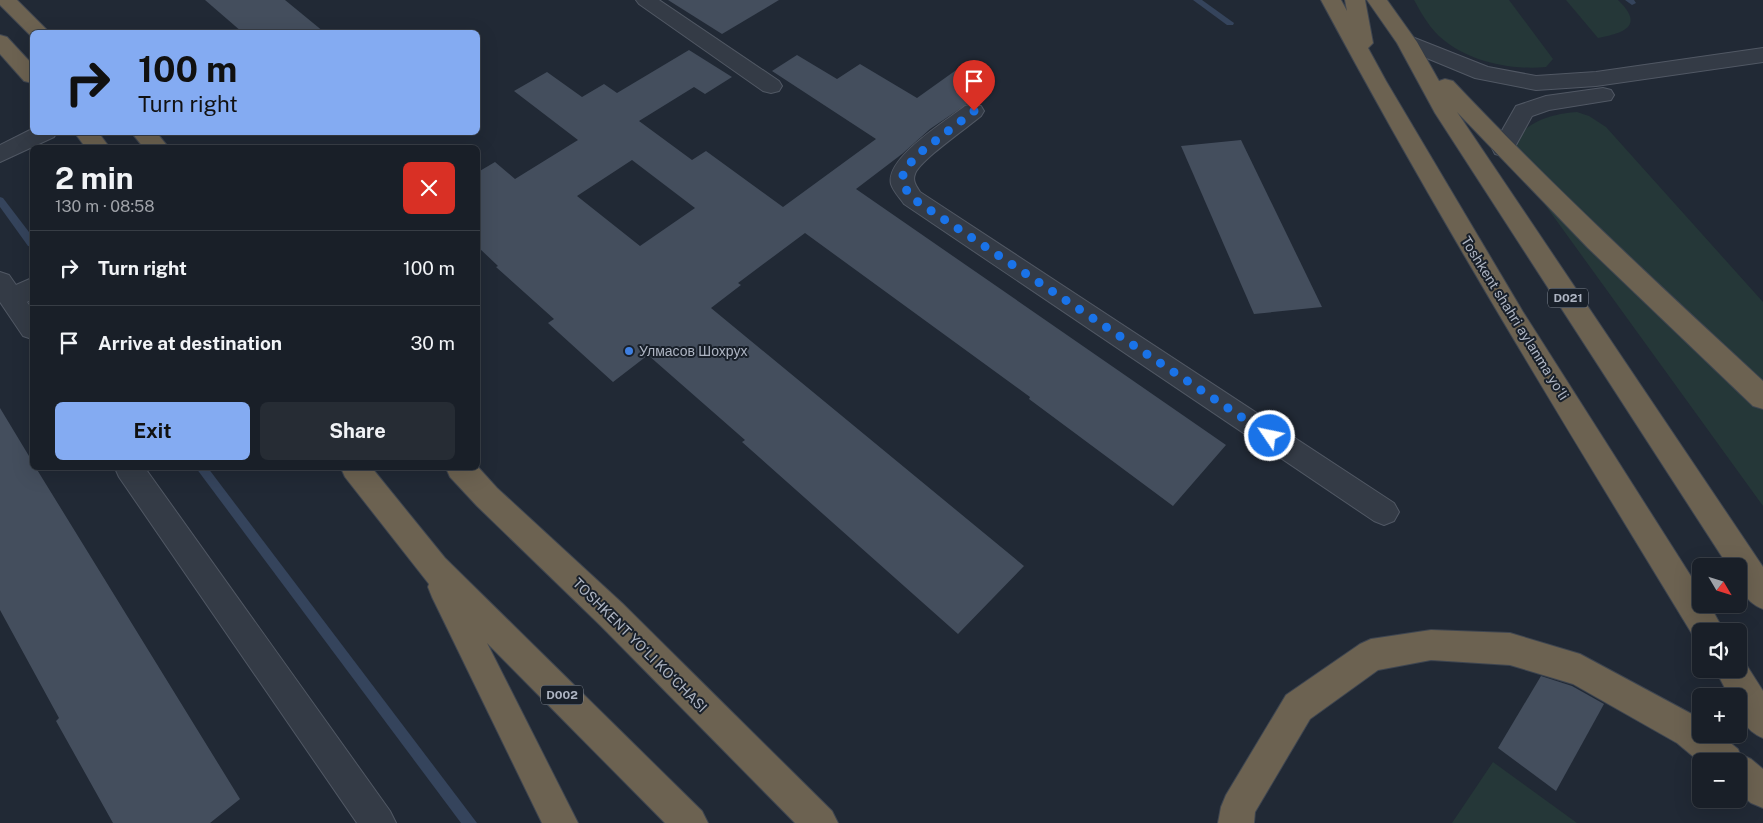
<!DOCTYPE html>
<meta charset="utf-8">
<style>
:root{--surface:#191f28;--page:#262c34;--text:#f1f3f6;--muted:#9fa2a8;--line:#373d45;--accent:#84abf2}
body{margin:0;font-family:"Public Sans",sans-serif;background:var(--page);color:var(--text);height:100vh;display:flex;flex-direction:column;font-size:19px;white-space:nowrap}
*{box-sizing:border-box;margin:0}
p{font-size:16px;color:var(--muted)}
.icon{flex:none;width:28px;height:28px;fill:none;stroke:currentColor;stroke-width:2;stroke-linecap:round;stroke-linejoin:round}
.map{position:relative;flex:1;overflow:hidden}
.drawer{position:absolute;left:30px;top:145px;width:450px;height:325px;display:flex;flex-direction:column;background:var(--surface);border-radius:8px;box-shadow:0 5px 20px #0002,0 0 0 1px var(--line)}
.drawer>*{flex:none}
.banner{position:absolute;left:30px;top:30px;width:450px;height:105px;border-radius:8px;box-shadow:0 5px 20px #0002,0 0 0 1px var(--line);background:#84abf2;color:#111;overflow:hidden}
.needle{width:32px;rotate:128deg}
.buttons{position:absolute;left:1692px;top:558px;display:grid;gap:10px}
.buttons a{display:grid;place-items:center;width:55px;height:55px;border-radius:8px;background:var(--surface);box-shadow:0 5px 20px #0002,0 0 0 1px var(--line);font-size:25px}
.pin{position:absolute;display:grid;place-items:center;width:42px;height:42px;color:#fff;margin:-51px -21px;border-radius:50% 50% 50% 0;rotate:-45deg;box-shadow:0 0 5px #0007}
.pin .icon{rotate:45deg}
.me{position:absolute;width:55px;margin:-28px;rotate:304deg;stroke-linejoin:round;filter:drop-shadow(0 0 4px #0008)}
.turn{display:flex;align-items:center;gap:18px;height:105px;padding:0 25px;font-size:22px}
.turn .icon{width:65px;height:65px;stroke-width:2.5}
.turn b{display:block;font-size:35px;line-height:42px}
.round{display:grid;place-items:center;flex:none;width:52px;height:52px;border-radius:8px;background:var(--page)}
.overview{display:flex;align-items:center;justify-content:space-between;height:85px;padding:0 25px}
h1{font-size:30px;font-weight:700;line-height:38px}
.button{display:flex;gap:10px;margin-top:auto;padding:10px 25px}
.button a{flex:1;height:58px;border-radius:8px;background:var(--accent);color:#111;font-size:20px;font-weight:700;line-height:58px;text-align:center}
.button a+a{background:var(--page);color:var(--text)}
ul{padding:0;list-style:none}
li{display:flex;align-items:center;gap:15px;height:75px;padding:0 25px;border-top:1px solid var(--line)}
li div{flex:1}
li b{display:block;font-size:19px}
li em{font-style:normal}
.map>svg:first-child{display:block}
.green{fill:#253738}
.lines{fill:none;stroke-linecap:round;stroke-linejoin:round}
.stream{fill:#35445c;fill-rule:evenodd}
.building{fill:#444e5d;fill-rule:evenodd}
.minor-casing{stroke:#515864;stroke-width:2}
.highway-casing{stroke:#3e4550;stroke-width:2}
.minor{fill:#343b46;fill-rule:evenodd}
.highway{fill:#6c6251;fill-rule:evenodd}
.route{stroke:#1a73e8;stroke-width:9;stroke-dasharray:0 16.2}
.shop-dot{fill:#3f7fe0;stroke:#19202a;stroke-width:2}
.labels{text-anchor:middle;dominant-baseline:central;stroke-width:4;stroke-linejoin:round;paint-order:stroke}
.shield{fill:#19202a;stroke:#818895;stroke-width:1}
.shield-label{font-size:12px;font-weight:bold;fill:#aeb5c3}
.street-label{font-size:14px;fill:#aeb5c3;stroke:#19202a}
.poi-label{font-size:14px;fill:#aeb5c3;stroke:#19202a;text-anchor:start}
</style>
<div class="map">
<svg width="1763" height="823" viewBox="0 0 1763 823">
<rect width="100%" height="100%" fill="#212935"/>
<g class="green">
<path d="M1414,0h95l44,59 -7,8c-39,4 -91,-8 -116,-41 -6,-8 -11,-17 -16,-26z"/>
<path d="M1566,0h52c27,26 6,33 -20,38z"/>
<path d="M1577,112l12,4 17,11 157,175v204l-246,-340c-1,-6 -3,-14 -2,-20 5,-24 41,-33 62,-34z"/>
<polygon points="1493,762 1577,823 1452,823"/>
</g>
<g class="lines">
<g class="stream">
<polygon points="1193,0 1202,0 1234,23 1233,25 1227,25"/>
<polygon points="1625,0 1634,0 1636,3 1632,5"/>
<polygon points="0,197 3,198 32,236 32,247 28,246 0,207"/>
<polygon points="196,468 208,468 477,823 461,823"/>
</g>
</g>
<g class="building">
<polygon points="205,0 285,0 324,32 242,32"/>
<polygon points="668,0 779,0 722,34"/>
<path d="M689,50l43,27 -27,17 -11,-7 -55,34 53,39 14,-9 77,56 93,-68 -104,-68 25,-16 40,24 23,-15 57,34 42,-30 33,19 -62,42 -28,25 -46,35 370,256 -53,61 -144,-107 1,-2 -225,-164 -67,50 3,2 -30,23 313,258 -66,68 -216,-192 3,-2 -97,-85 -35,27 -65,-59 6,-4 -58,-52 2,-1 -20,-19v-75l17,-10 20,17 63,-39 -64,-49 33,-19 35,25 22,-13 13,9zM632,160l63,48 -55,38 -63,-50z"/>
<polygon points="1241,140 1322,307 1254,314 1181,146"/>
<polygon points="0,408 32,461 32,468 36,468 240,799 210,823 113,823 56,721 59,718 0,610"/>
<polygon points="1541,676 1572,686 1604,704 1556,791 1498,748"/>
</g>
<g class="lines">
<defs>
<g id="minor">
<polygon points="636,0 659,0 779,81 782,86 779,91 771,93 763,91 639,4"/>
<polygon points="1407,35 1488,67 1536,76 1596,72 1763,48 1763,62 1596,86 1536,90 1475,78 1400,47 1397,42 1400,37"/>
<polygon points="1603,88 1611,90 1614,95 1611,100 1549,110 1532,116 1511,154 1503,156 1495,154 1492,148 1516,106 1546,96"/>
<path d="M973,104l8,2 3,5 -3,5c-13,11 -62,45 -66,58 -3,7 2,13 5,18l474,311 5,9 -5,9 -10,4 -10,-4 -470,-317c-4,-6 -11,-13 -13,-20 -6,-26 55,-63 74,-78z"/>
<polygon points="32,129 32,132 57,132 54,137 0,162 0,145"/>
<polygon points="0,272 9,275 16,285 32,278 32,299 27,302 32,309 32,339 23,336 0,302"/>
<polygon points="115,468 145,468 390,811 396,823 357,823 119,477"/>
</g>
<g id="highway">
<polygon points="0,0 17,0 49,32 32,32 32,37 0,5"/>
<path d="M1321,0h20l6,11 -2,-11h20l8,43 -5,5 18,33 137,231 178,280v12h8l15,27h-23v13l-4,-2c-129,-212 -259,-423 -376,-642z"/>
<path d="M1367,0h20l30,42 22,39 6,-2 8,2c99,105 204,202 310,300v28l-10,-3 -165,-158 -131,-136 306,455v42c-20,-8 -24,-23 -24,-43h-11l-293,-453 -38,-70z"/>
<polygon points="0,35 7,37 32,64 32,83 24,81 0,54"/>
<polygon points="74,132 98,132 110,148 86,148"/>
<polygon points="131,132 156,132 169,148 144,148"/>
<polygon points="478,467 497,488 622,603 832,811 838,823 795,823 600,625 477,506 450,477 446,468"/>
<polygon points="341,468 372,468 445,558 702,811 708,823 665,823 487,643 578,823 542,823 432,597 428,587 429,584 345,477"/>
<polygon points="1431,630 1510,633 1580,654 1701,719 1701,734 1719,734 1738,749 1740,754 1751,759 1763,769 1763,808 1751,803 1739,793 1739,761 1701,763 1677,743 1573,684 1510,665 1431,660 1378,670 1310,719 1255,812 1254,823 1218,823 1221,807 1226,795 1286,695 1360,644 1371,639"/>
<path d="M1739,656l3,2 21,33v47c-19,-8 -24,-22 -24,-42h-10l-14,-27h24z"/>
</g>
</defs>
<use href="#minor" class="minor-casing"/>
<use href="#highway" class="highway-casing"/>
<use href="#minor" class="minor"/>
<use href="#highway" class="highway"/>
</g>
<g class="lines">
<polyline class="route" points="974,111 917,155 903,172 903,185 912,198 1270,436"/>
</g>
<circle class="shop-dot" cx="629" cy="351" r="5"/>
<g class="labels">
<g class="shield">
<rect x="1548" y="288.5" width="40" height="19" rx="4"/>
<rect x="541" y="685.5" width="42" height="19" rx="4"/>
</g>
<g class="shield-label">
<text x="1568" y="298">D021</text>
<text x="562" y="695">D002</text>
</g>
<g class="street-label">
<text transform="translate(1515 318) rotate(58)">Toshkent shahri aylanma yoʻli</text>
<text transform="translate(640 645) rotate(45)">TOSHKENT YO‘LI KO‘CHASI</text>
</g>
<g class="poi-label">
<text x="639" y="351">Улмасов Шохрух</text>
</g>
</g>
</svg>
<div class="buttons">
<a><svg class="needle" viewBox="-14 -14 28 28"><path d="M0-13l5 13h-10z" fill="#e53935"/><path d="M0 13l5-13h-10z" fill="#9fa2a8"/></svg></a>
<a><svg class="icon" aria-label="sound" viewBox="0 0 24 24"><path d="M4 9h4l5-4v14l-5-4H4zM17 9q2 3 0 6"/></svg></a>
<a>+</a>
<a>−</a>
</div>
<div class="pin" style="left:974px;top:111px;background:#d93025"><svg class="icon" aria-label="arrive" viewBox="0 0 24 24"><path d="M6 21V4h12l-3 4 3 4H6"/></svg></div>
<svg class="me" style="left:1270px;top:436px" viewBox="-20 -20 40 40"><circle r="17" fill="#1a73e8" stroke="#fff" stroke-width="3"/><path d="M0-11L8 9 0 5-8 9z" fill="#fff"/></svg>
<div class="banner">
<div class="turn"><svg class="icon" aria-label="right" viewBox="0 0 24 24"><path d="M7 20v-9h11M14 6l5 5-5 5"/></svg><div><b>100 m</b>Turn right</div></div>
</div>
<section class="drawer">
<div class="overview"><div><h1>2 min</h1><p>130 m · 08:58</p></div><a class="round" style="background:#d93025;color:#fff"><svg class="icon" aria-label="close" viewBox="0 0 24 24"><path d="M6 6l12 12M18 6L6 18"/></svg></a></div>
<ul>
<li><svg class="icon" aria-label="right" viewBox="0 0 24 24"><path d="M7 20v-9h11M14 6l5 5-5 5"/></svg><div><b>Turn right</b></div><em>100 m</em></li>
<li><svg class="icon" aria-label="arrive" viewBox="0 0 24 24"><path d="M6 21V4h12l-3 4 3 4H6"/></svg><div><b>Arrive at destination</b></div><em>30 m</em></li>
</ul>
<div class="button"><a>Exit</a><a>Share</a></div>
</section>
</div>
